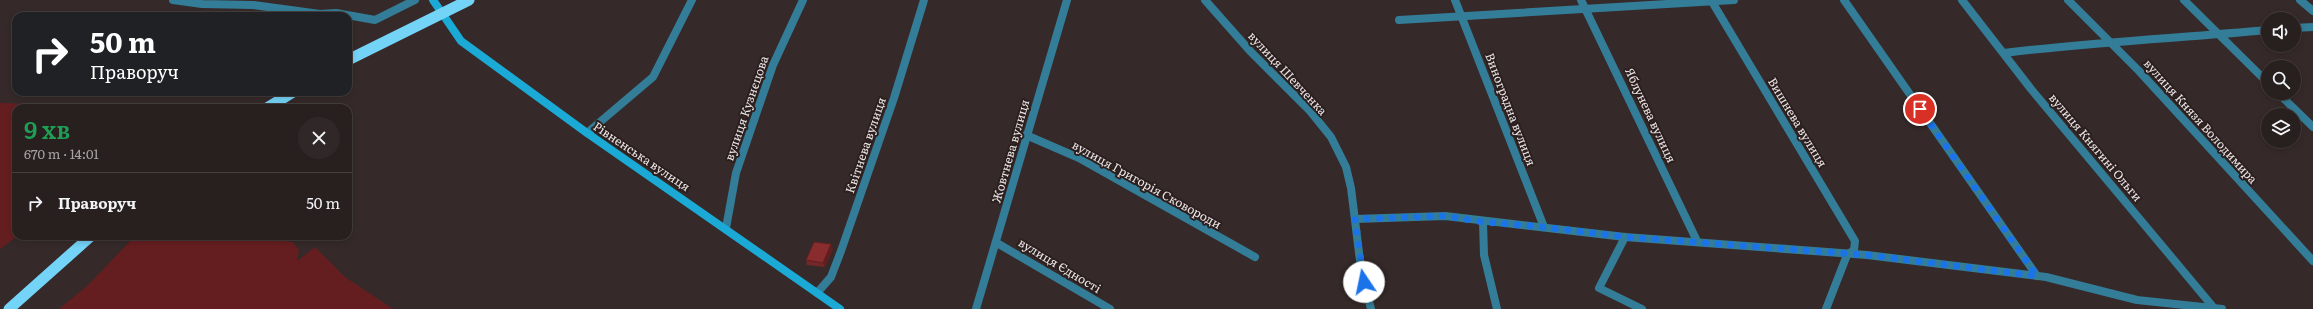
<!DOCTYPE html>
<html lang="uk">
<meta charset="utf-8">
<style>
:root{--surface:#28201f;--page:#302828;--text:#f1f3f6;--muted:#a5a3a4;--line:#443e3d}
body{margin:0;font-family:Literata,serif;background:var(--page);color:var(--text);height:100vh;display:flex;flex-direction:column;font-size:15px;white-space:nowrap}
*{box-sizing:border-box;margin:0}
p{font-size:13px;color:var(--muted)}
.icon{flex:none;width:22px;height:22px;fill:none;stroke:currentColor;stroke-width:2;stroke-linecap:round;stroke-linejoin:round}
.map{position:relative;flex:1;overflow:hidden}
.side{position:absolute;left:12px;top:104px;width:340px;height:136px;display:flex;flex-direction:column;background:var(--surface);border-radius:12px;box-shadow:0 2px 6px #0003,0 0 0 1px var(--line)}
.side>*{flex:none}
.guide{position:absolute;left:12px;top:12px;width:340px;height:84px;border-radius:12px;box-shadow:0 2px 6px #0003,0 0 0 1px var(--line);background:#202124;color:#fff;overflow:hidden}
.controls{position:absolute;left:2261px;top:12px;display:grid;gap:8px}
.controls a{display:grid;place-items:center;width:40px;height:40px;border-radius:50%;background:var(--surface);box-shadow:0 2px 6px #0003,0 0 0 1px var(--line);font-size:20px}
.pin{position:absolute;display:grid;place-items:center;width:34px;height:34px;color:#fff;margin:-17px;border:2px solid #fff;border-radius:50%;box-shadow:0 1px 4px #0007}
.me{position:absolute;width:44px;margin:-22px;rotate:349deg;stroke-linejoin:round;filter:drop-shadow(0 0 3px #0008)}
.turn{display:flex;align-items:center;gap:14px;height:84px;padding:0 12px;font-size:18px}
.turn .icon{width:52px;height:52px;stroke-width:2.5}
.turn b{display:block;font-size:28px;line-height:34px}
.round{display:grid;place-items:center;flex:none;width:42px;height:42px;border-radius:21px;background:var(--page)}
.headline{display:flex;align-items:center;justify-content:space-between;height:68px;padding:0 12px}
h1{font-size:24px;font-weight:600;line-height:30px;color:#1e9e55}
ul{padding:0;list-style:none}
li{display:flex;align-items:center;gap:12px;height:60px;padding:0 12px;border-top:1px solid var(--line)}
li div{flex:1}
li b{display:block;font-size:15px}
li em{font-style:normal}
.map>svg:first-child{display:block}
.green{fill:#651e1f}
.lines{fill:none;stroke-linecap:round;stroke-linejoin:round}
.minor{stroke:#337d98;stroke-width:8}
.secondary{stroke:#1aaad5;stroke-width:8}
.trunk{stroke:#74d4f8;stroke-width:11}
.wall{fill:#752627}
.shaded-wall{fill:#5f1f20}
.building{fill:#882c2d;stroke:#5f1f20}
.route{stroke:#1a73e8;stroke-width:7;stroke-dasharray:0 12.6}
.labels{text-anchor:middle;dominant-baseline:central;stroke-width:4;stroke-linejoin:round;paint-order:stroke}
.street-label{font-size:12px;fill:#ede5e5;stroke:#2b201f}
</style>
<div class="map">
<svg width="2313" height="309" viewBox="0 0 2313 309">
<rect width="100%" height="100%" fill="#352a29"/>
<g class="green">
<polygon points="0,103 106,106 113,108 16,108 17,236 0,249"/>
<polygon points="135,236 225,236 293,242 299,250 297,261 315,247 345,277 393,309 59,309 87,286"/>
</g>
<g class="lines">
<g class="minor">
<polyline points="173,0 202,4 253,5 320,14 336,13 375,20 415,0"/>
<polyline points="1205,0 1251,52 1310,111 1331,137 1346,167 1351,188 1361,269 1371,309"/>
<polyline points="1455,0 1544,227"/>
<polyline points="1581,0 1697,241"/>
<polyline points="1711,0 1855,241 1854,250 1847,255 1826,309"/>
<polyline points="1844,0 2037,276"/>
<polyline points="1962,0 2031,89 2214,308"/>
<polyline points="2068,0 2139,71 2313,261"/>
<polyline points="2184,0 2268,83"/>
<polyline points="2300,0 2313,11"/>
<polyline points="1399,20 1734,0"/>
<polyline points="2294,28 2313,27"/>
<path d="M2004,53c88,-11 176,-15 264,-23"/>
<polyline points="2278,93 2313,127"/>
<polyline points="587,133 653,77 692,0"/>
<polyline points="1026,135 1079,158 1255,257"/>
<polyline points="1355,219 1445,216 1625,237 1867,255 2046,277 2137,300 2222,309"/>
<polyline points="1483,222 1484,255 1497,309"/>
<polyline points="726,228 736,173 773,65 803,0"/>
<polyline points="1625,237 1599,288 1642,309"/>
<polyline points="997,243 1110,309"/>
<polyline points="817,293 831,277 841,251 894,98 924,0"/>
<polyline points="976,309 1067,0"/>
</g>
<polyline class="secondary" points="433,0 461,41 587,133 840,309"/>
<g class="trunk">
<polyline points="348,60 469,0"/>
<polyline points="267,108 293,92"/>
<polyline points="9,309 91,236"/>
</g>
</g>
<polygon class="wall" points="833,249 825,267 807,265 806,260"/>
<polygon class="shaded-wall" points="831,244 833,249 825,267 823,263"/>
<polygon class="building" points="814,242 831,244 823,263 806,260"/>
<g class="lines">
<polyline class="route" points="1364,282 1355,219 1446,216 1483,222 1544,227 1625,237 1867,255 2037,276 1920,109"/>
</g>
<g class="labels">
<g class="street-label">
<text transform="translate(1288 73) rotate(47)">вулиця Шевченка</text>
<text transform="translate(746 108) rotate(-71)">вулиця Кузнєцова</text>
<text transform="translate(1511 109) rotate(69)">Виноградна вулиця</text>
<text transform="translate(1651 115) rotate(65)">Яблунева вулиця</text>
<text transform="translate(2201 121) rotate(48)">вулиця Князя Володимира</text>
<text transform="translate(1798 122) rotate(59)">Вишнева вулиця</text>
<text transform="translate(865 145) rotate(-71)">Квітнева вулиця</text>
<text transform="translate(2096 147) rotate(50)">вулиця Княгині Ольги</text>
<text transform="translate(1010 151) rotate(-74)">Жовтнева вулиця</text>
<text transform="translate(642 156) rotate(34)">Рівненська вулиця</text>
<text transform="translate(1147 184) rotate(29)">вулиця Григорія Сковороди</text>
<text transform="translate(1060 265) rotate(31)">вулиця Єдності</text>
</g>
</g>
</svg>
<div class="controls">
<a><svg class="icon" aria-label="sound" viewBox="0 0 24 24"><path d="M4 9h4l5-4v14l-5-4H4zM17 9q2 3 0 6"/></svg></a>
<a><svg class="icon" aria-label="search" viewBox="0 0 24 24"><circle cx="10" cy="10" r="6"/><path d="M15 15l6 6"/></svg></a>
<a><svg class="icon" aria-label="layers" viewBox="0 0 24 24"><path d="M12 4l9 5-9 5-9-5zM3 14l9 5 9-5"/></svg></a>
</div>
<div class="pin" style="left:1920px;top:109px;background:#d93025"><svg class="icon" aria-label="arrive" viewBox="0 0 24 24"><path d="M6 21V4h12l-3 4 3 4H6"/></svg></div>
<svg class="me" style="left:1364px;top:282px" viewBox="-20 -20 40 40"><circle r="19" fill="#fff"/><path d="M0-13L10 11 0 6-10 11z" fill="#1a73e8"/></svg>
<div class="guide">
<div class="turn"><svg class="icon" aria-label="right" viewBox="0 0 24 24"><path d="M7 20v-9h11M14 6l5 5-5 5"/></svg><div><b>50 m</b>Праворуч</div></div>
</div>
<section class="side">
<div class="headline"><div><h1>9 хв</h1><p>670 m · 14:01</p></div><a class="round"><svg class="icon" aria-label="close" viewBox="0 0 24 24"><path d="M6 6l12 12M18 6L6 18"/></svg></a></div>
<ul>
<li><svg class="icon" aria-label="right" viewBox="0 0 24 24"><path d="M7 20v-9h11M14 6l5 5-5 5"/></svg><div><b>Праворуч</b></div><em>50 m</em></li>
</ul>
</section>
</div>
